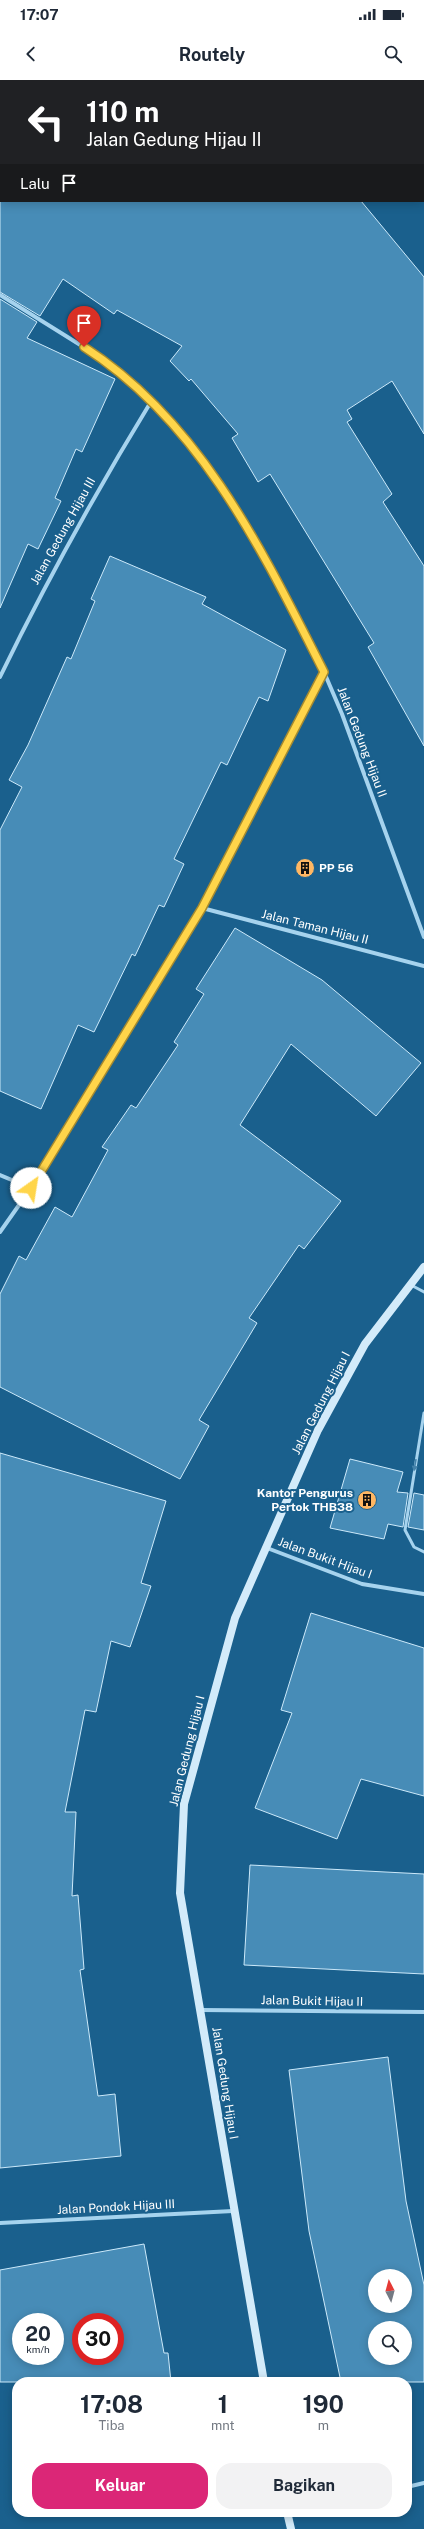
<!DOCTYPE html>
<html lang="id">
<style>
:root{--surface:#fff;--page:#f2f2f3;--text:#1f2937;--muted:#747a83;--accent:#db2777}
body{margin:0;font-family:"Public Sans",sans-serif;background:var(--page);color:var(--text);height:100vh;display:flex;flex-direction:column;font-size:15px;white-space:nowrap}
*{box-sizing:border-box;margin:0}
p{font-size:13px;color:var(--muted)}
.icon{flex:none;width:22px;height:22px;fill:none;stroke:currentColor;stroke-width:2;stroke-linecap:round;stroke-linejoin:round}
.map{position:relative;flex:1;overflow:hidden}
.drawer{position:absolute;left:12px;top:2297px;width:400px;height:140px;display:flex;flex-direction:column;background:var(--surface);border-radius:16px;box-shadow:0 2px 10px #0003}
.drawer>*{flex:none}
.hud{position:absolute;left:0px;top:0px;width:424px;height:122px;box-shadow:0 2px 10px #0003;background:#202124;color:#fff;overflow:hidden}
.needle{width:26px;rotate:354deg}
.controls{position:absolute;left:368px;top:2189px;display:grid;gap:8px}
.controls a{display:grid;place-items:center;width:44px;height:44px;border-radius:50%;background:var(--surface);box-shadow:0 2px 10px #0003;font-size:20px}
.speed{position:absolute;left:12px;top:2233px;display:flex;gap:8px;font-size:20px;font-weight:700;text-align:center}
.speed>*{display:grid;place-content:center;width:52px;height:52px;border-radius:50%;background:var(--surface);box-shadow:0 2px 10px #0003;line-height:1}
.speed small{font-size:10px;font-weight:400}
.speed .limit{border:6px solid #d22;background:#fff;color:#111}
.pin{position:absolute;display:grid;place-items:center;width:34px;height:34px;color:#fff;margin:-41px -17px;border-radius:50% 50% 50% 0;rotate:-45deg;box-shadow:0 0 4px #0007}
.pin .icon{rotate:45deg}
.me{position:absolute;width:44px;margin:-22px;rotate:32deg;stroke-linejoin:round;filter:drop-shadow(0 0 3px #0008)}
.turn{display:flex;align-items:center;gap:14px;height:84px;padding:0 20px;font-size:18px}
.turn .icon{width:52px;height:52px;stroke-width:2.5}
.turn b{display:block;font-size:28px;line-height:34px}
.then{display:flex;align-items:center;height:38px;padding:0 20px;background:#0003;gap:8px;font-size:15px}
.eta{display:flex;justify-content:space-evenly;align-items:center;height:68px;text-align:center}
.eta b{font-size:24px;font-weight:700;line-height:28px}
.button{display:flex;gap:8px;margin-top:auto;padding:8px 20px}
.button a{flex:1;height:46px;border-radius:16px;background:var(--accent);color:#fff;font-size:16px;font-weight:700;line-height:46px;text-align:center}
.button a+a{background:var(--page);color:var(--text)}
.status{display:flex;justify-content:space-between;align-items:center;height:28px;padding:0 20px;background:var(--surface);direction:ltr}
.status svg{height:11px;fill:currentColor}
header{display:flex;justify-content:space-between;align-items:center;height:52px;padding:0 20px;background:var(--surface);font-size:18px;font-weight:700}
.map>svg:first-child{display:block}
.building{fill:#478cb7;stroke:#cce9fa;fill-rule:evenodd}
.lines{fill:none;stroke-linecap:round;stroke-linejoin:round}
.lane{stroke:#a6d3ee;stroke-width:3}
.street{stroke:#a6d3ee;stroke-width:4}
.secondary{stroke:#d3ebfa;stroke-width:8}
.oneway{fill:#4482aa}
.route-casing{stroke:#a68a30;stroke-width:10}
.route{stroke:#ffd54a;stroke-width:7}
.labels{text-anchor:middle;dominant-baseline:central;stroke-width:4;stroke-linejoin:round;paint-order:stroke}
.street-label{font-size:12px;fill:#fff;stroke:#1a608d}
.poi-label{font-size:12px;font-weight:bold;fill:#fff;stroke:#1a608d;text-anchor:start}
</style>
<div class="status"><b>17:07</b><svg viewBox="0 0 49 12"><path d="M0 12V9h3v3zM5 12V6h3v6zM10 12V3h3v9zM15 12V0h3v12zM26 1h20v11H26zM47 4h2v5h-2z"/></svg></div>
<header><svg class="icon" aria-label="back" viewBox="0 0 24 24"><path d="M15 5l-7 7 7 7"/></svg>Routely<svg class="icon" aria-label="search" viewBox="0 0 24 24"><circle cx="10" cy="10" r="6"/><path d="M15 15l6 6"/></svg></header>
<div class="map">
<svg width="424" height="2449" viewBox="0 0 424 2449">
<rect width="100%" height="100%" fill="#1a608d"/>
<g class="building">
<polygon points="0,121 361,121 424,197 424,354 392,301 347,330 352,339 347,342 392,414 383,422 424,486 424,666 368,567 374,563 270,394 258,402 232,358 238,354 191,299 189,301 170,281 182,266 117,230 114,234 63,199 40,236 0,212"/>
<polygon points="0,219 37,242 27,258 115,299 82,372 76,369 55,418 61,421 38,469 28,464 0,528"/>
<polygon points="110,476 206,517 202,524 286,570 268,621 259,617 227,685 221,682 174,779 184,784 164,827 159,825 135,876 132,874 94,952 78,945 41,1029 0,1011 0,750 22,707 9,700 28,665 67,577 71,579 95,521 91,519"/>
<polygon points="235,848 322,900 421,983 376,1036 291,964 240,1045 341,1121 304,1169 299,1165 249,1238 257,1243 199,1340 209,1346 180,1399 0,1307 0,1214 19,1176 26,1180 55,1127 72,1137 108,1070 102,1067 131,1025 136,1028 178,965 174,962 204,914 196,909"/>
<polygon points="0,1373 166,1421 141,1503 151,1506 130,1567 111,1561 96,1632 85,1630 65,1732 76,1732 72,1816 78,1815 84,1889 80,1890 98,2016 115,2014 121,2076 0,2088"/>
<polygon points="350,1379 403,1392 397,1412 408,1413 403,1447 388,1444 384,1459 330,1448"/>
<polygon points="414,1413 424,1415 424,1450 408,1447"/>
<polygon points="311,1533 424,1568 424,1716 361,1699 337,1759 255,1728 292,1633 281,1630"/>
<polygon points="250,1785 424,1794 424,1894 244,1885"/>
<path d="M388,1977l18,144 18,84v97h-83l-32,-151 -20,-161zM375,2196h30v30h-30zM375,2248h30v30h-30z"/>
<path d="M144,2164l20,109h4l3,29h-171v-112zM21,2242h34v34h-34zM81,2242h34v34h-34z"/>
</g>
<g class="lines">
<g class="lane">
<polyline points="411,1205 424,1212"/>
<polyline points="424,1333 405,1450 414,1467 424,1472"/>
</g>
<g class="street">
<polyline points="0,215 98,276 152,320 207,386 233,424 284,514 324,592 342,634 424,857"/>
<path d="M0,597c46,-95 97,-187 152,-277"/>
<polyline points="202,828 424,886"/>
<polyline points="0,1095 31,1108"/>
<polyline points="0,1152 31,1108 202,828 324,592"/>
<polyline points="267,1468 362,1504 424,1514"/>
<polyline points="201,1930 424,1932"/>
<polyline points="0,2143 233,2131"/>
<polyline points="407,2407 424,2403"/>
</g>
<g class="secondary">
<polyline points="367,0 369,1"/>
<polyline points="423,46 424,47"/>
<polyline points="264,2302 180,1813 184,1724 235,1538 318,1350 365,1264 424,1187"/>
<polyline points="287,2432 291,2449"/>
</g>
</g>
<defs><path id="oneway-solid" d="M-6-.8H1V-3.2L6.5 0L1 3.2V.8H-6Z"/></defs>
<use class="oneway" href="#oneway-solid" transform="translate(415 1385) rotate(100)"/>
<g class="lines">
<defs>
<path id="route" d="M31,1108l171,-280 122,-236c-61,-120 -123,-250 -240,-325"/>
</defs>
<use href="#route" class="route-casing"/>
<use href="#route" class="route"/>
</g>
<defs>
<symbol id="building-disc" viewBox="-11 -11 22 22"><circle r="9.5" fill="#ffb763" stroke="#1a608d"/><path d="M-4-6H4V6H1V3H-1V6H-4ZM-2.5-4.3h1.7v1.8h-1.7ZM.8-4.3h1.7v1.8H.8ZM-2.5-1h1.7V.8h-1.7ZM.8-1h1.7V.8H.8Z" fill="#111"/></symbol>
</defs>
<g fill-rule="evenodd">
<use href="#building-disc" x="294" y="777" width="22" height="22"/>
<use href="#building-disc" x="356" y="1409" width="22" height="22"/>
</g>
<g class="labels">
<g class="street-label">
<text transform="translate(63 451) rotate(-61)">Jalan Gedung Hijau III</text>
<text transform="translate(362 662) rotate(69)">Jalan Gedung Hijau II</text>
<text transform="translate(315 847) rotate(14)">Jalan Taman Hijau II</text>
<text transform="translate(321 1323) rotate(-63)">Jalan Gedung Hijau I</text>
<text transform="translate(325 1478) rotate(20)">Jalan Bukit Hijau I</text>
<text transform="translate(187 1671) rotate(-76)">Jalan Gedung Hijau I</text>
<text transform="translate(312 1921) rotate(1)">Jalan Bukit Hijau II</text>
<text transform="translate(225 2003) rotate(81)">Jalan Gedung Hijau I</text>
<text transform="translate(116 2127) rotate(-3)">Jalan Pondok Hijau III</text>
</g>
<g class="poi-label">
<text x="319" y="788">PP 56</text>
<text x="353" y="1413" text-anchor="end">Kantor Pengurus<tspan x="353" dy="14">Pertok THB38</tspan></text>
</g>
</g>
</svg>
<div class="controls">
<a><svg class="needle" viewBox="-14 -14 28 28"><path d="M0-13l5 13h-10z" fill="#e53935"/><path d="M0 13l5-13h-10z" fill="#747a83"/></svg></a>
<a><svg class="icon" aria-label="search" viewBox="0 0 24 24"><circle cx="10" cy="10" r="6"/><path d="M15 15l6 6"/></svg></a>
</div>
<div class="speed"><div>20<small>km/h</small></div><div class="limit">30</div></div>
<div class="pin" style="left:84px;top:267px;background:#d93025"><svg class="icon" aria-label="arrive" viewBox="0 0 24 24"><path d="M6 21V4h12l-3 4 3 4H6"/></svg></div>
<svg class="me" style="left:31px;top:1108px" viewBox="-20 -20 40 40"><circle r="19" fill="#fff"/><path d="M0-13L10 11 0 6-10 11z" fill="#ffd54a"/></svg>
<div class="hud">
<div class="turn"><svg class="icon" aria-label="left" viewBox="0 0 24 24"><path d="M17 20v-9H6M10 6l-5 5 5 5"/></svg><div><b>110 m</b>Jalan Gedung Hijau II</div></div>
<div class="then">Lalu<svg class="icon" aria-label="arrive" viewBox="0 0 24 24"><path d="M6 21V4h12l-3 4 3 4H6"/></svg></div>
</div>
<section class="drawer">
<div class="eta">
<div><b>17:08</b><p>Tiba</p></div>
<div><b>1</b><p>mnt</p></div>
<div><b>190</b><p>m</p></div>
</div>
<div class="button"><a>Keluar</a><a>Bagikan</a></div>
</section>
</div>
